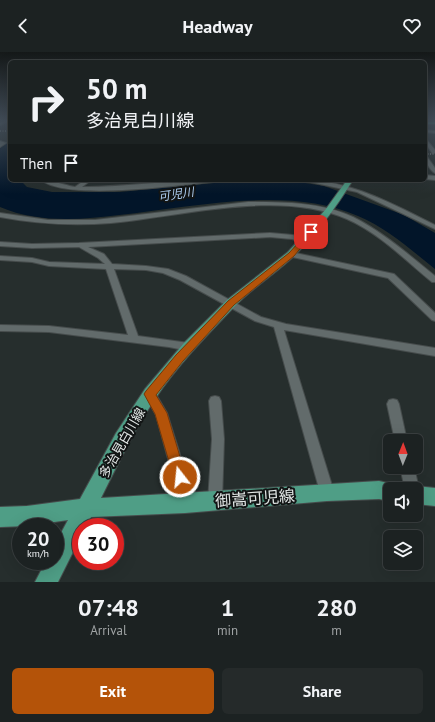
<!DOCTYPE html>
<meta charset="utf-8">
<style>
:root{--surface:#1c2222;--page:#252a2a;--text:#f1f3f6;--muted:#a0a4a5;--line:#3a3f40;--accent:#b45309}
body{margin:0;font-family:"PT Sans","Noto Sans JP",sans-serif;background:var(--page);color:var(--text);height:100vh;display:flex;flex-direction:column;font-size:15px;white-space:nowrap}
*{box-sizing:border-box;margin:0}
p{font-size:13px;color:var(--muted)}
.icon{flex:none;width:22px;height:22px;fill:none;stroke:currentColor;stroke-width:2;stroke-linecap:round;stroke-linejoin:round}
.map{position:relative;height:530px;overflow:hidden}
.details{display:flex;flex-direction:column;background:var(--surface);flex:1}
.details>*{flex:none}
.banner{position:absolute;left:8px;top:8px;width:419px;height:122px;border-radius:6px;box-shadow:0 4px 16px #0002,0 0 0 1px var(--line);background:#1c2222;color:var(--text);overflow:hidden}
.needle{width:26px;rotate:1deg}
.buttons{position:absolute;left:383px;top:382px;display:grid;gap:8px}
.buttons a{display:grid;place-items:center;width:40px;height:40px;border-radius:6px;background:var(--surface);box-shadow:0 4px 16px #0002,0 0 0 1px var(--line);font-size:20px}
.speed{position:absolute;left:12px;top:466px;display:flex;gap:8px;font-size:20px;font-weight:700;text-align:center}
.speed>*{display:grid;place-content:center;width:52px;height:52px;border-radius:50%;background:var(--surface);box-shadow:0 4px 16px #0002,0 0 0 1px var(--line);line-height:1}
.speed small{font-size:10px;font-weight:400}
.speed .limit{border:6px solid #d22;background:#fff;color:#111}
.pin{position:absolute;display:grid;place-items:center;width:34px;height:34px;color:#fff;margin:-17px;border-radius:8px;box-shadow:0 2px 6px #0006}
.me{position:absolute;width:44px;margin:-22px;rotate:344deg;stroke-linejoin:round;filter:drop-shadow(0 0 3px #0008)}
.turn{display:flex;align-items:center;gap:14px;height:84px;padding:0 12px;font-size:18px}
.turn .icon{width:52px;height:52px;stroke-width:2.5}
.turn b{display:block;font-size:28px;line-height:34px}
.then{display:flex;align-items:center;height:38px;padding:0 12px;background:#0003;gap:8px;font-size:15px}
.eta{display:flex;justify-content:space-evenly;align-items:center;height:68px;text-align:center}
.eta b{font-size:24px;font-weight:800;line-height:28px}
.action{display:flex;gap:8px;margin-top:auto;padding:8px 12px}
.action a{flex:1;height:46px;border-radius:6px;background:var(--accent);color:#fff;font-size:16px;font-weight:800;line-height:46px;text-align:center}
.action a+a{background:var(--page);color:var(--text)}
header{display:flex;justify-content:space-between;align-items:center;height:52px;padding:0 12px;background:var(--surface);font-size:18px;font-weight:800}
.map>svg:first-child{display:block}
.water{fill:#021529}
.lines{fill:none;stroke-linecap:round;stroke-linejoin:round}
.minor-casing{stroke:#464c4c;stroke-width:2}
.major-casing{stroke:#464c4c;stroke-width:2}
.highway-casing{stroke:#464c4c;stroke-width:2}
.minor{fill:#626b6b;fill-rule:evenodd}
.major{fill:#4f9e86;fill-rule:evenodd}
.highway{fill:#42c098;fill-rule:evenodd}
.rail{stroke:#bac0bf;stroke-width:1;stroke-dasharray:1 1.5;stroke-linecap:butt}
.route{fill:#b45309;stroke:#753606}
.labels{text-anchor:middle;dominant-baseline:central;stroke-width:4;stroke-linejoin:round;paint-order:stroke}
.far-water-label{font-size:12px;font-style:italic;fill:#b2d3f7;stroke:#121515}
.street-label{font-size:13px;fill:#e1e6e5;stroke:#121515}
.near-street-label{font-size:16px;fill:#e1e6e5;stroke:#121515}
</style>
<header><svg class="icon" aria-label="back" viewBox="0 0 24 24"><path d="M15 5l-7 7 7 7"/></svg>Headway<svg class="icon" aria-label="heart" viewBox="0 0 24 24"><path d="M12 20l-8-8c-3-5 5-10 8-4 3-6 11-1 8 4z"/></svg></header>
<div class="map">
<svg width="435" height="530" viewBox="0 0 435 530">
<rect width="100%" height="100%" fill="#262e2d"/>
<path class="water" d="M10,88v40h10l7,7 25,5h68l105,-10 61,-2 38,6 80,29 31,18v36c-24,-19 -48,-41 -77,-53 -69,-31 -166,-9 -239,-1 -39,5 -82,8 -119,-8v-59z"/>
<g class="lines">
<defs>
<g id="minor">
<polygon points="6,68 10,68 0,73 0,71"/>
<polygon points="425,78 435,79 435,81 425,80"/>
<polygon points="425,86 435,98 435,101 432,101 425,90"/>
<polygon points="0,89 6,91 0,95"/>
<path d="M425,102l10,14v5c-6,-3 -10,-13 -10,-19z"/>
<polygon points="425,123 435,124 435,128 425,127"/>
<path d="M41,128c11,0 23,5 34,7l10,-7h6l-9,7c44,0 88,-7 133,-7l-3,2c-36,3 -144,19 -171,-2z"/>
<path d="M301,128c50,0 91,24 134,45v4l-78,-37z"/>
<path d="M248,150c34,0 73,0 105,15 30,15 56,38 82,59v6h-3c-27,-22 -53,-49 -85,-63 -68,-30 -164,-3 -236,4 -37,3 -74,1 -111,-6v-4l48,7h47z"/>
<polygon points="270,181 293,183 306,189 303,191 292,187 270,185 88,195 104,202 112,212 146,214 168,217 186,224 261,265 286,272 435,296 435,304 284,278 334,440 332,445 327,447 322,445 320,440 274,275 255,269 180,228 163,221 146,218 114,217 138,284 189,291 192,292 194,295 192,298 189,299 169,295 49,280 0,279 0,273 49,274 128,283 106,217 49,214 32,210 0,208 0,204 32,206 49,210 105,212 98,206 79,195 32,196 0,194 0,190 32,192 79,191"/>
<polygon points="288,200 291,200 394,222 435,261 435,269 432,268 388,226 288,204"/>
<polygon points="150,337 154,339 167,361 187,425 192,451 190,456 185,458 180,456 173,425 156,363 144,342 146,339"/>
<polygon points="215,344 219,345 221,349 224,387 222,449 220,454 215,456 210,454 208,449 212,387 209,349 211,345"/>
<polygon points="393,347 397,348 399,352 407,389 395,389 387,352 389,348"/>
<polygon points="400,415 414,415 419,437 417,442 416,437 405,437"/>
</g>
<g id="major">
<path d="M347,128h6c-17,27 -36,54 -59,76 -19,18 -42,32 -60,51 -27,28 -58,60 -79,92 -21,31 -37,65 -54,99l278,-17 18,4 1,4h-8v12l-11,-2 -52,2 -142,12 -94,4 -5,10h-5v9l-23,46h-23l11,-21h9v-17l13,-24 -41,6 -27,1v-20l27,-1 53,-7 36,-66 29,-44 39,-46 43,-43 61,-48 38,-43z"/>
<polygon points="416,434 435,436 435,454 416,452 416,437 409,437"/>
</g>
<rect id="highway" x="425" y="70" width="10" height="2"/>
</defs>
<use href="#minor" class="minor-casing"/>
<use href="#major" class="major-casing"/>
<use href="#highway" class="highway-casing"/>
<use href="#minor" class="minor"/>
<use href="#major" class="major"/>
<use href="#highway" class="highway"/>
<g class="rail">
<polyline points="0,79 10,79"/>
<polyline points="425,102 435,102"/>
</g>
</g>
<linearGradient id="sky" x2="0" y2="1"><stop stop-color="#151919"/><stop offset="0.48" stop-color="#414c57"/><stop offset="1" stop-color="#414c57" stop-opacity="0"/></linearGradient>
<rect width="435" height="142" fill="url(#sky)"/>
<polygon class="route" points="309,179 314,180 294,204 234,253 183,309 156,343 167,361 186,425 184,430 180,432 175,430 155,362 144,342 146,339 176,303 228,249 289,201"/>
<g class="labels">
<g class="far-water-label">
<text transform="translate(176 142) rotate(-8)">可児川</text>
</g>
<g class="street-label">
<text transform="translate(122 391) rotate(-60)">多治見白川線</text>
</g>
<g class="near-street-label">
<text transform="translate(255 446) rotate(-4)">御嵩可児線</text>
</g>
</g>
</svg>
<div class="buttons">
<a><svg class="needle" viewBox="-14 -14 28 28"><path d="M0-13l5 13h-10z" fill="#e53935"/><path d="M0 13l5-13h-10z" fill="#a0a4a5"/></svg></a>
<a><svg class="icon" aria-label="sound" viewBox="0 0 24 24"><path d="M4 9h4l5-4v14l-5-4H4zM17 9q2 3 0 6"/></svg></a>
<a><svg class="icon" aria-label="layers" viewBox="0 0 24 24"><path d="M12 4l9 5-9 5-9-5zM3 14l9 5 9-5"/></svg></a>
</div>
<div class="speed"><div>20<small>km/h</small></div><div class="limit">30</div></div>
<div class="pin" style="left:311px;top:180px;background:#d93025"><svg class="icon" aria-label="arrive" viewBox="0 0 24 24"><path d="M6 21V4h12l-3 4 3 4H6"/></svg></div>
<svg class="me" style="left:180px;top:425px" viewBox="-20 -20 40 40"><circle r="17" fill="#b45309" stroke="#fff" stroke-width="3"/><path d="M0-11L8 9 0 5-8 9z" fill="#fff"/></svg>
<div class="banner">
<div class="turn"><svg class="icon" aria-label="right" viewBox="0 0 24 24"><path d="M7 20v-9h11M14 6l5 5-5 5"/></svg><div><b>50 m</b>多治見白川線</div></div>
<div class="then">Then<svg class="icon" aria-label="arrive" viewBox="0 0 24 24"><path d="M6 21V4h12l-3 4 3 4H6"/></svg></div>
</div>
</div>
<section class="details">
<div class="eta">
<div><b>07:48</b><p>Arrival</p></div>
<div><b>1</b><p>min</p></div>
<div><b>280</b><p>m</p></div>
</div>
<div class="action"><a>Exit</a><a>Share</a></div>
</section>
